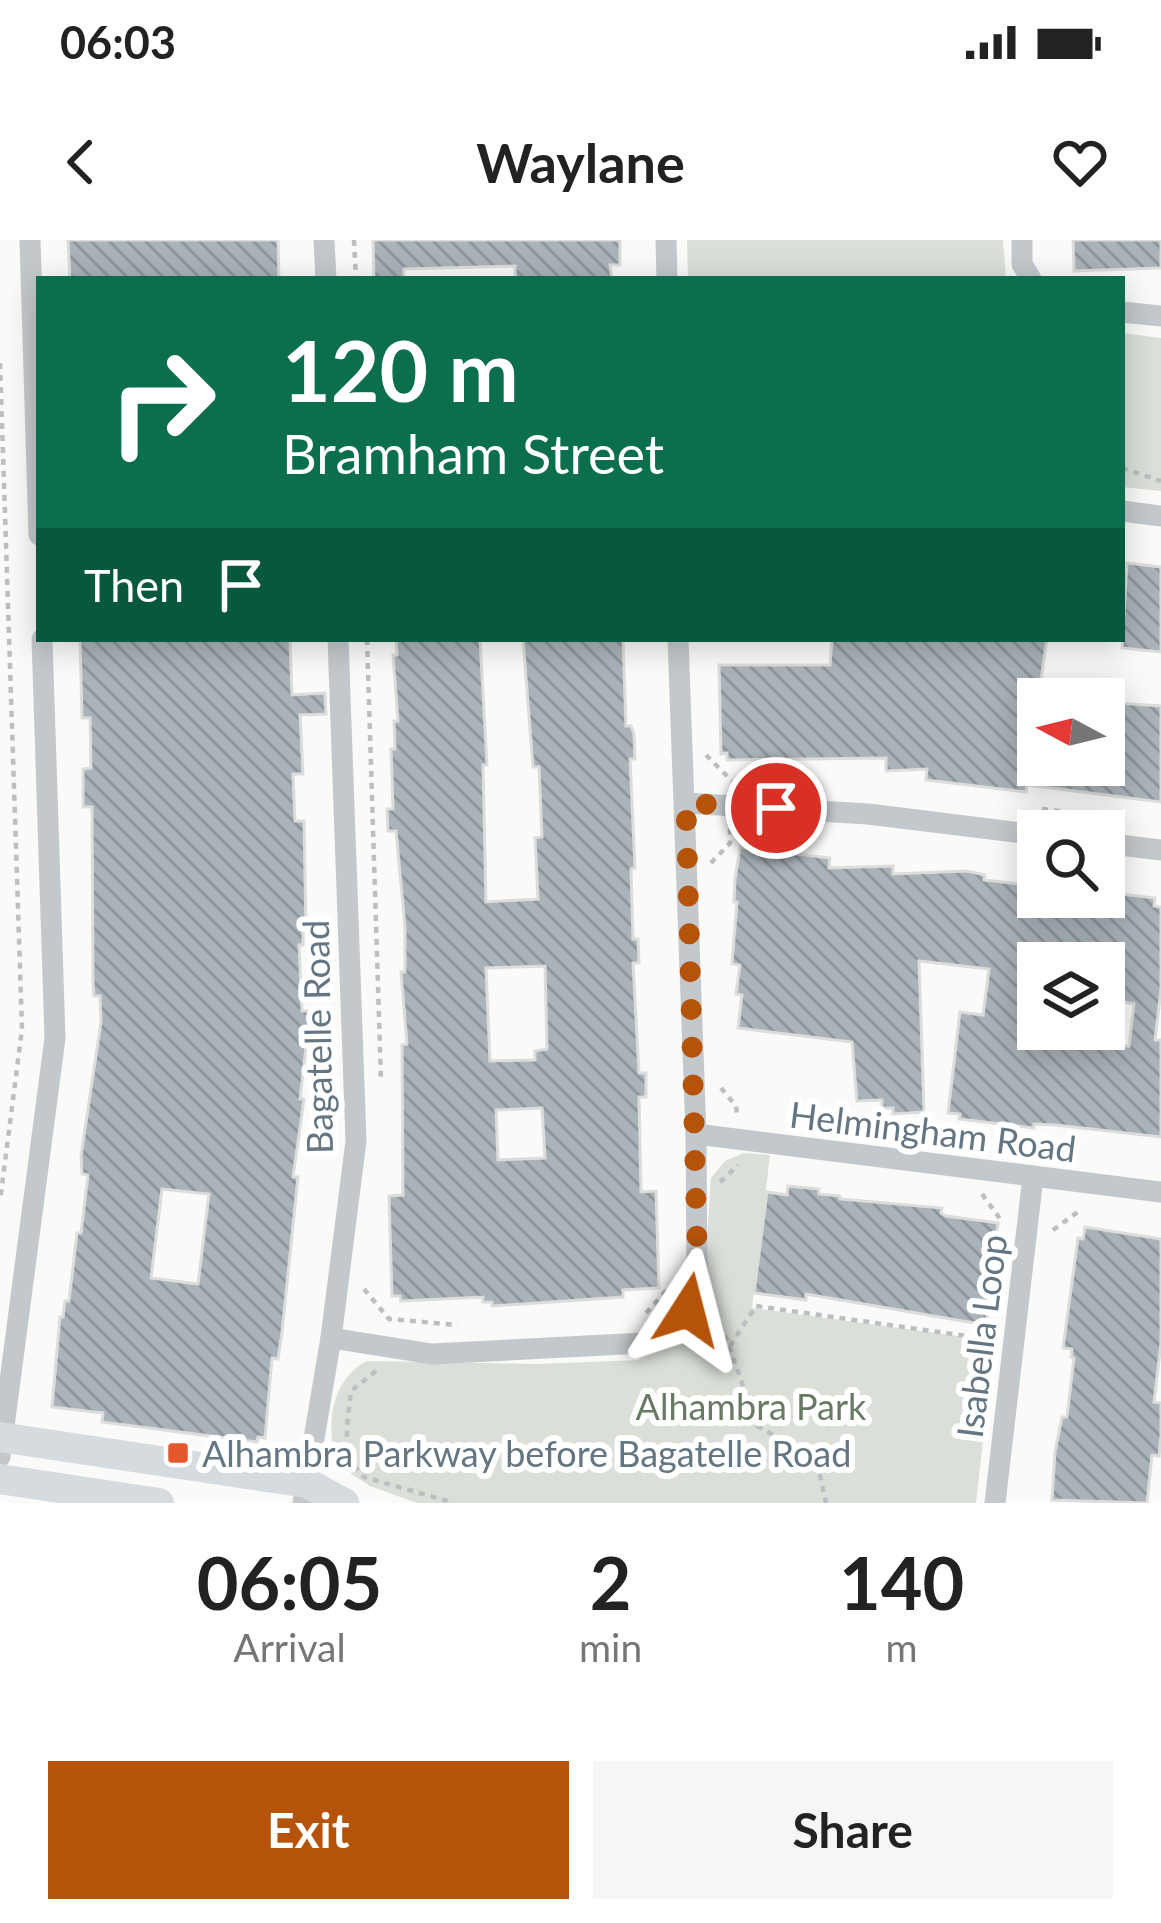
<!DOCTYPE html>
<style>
:root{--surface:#fff;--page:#f6f6f6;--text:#222;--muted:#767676;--accent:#b45309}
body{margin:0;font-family:Lato,sans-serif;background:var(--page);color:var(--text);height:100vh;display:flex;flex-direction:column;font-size:45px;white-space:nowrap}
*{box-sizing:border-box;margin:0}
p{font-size:39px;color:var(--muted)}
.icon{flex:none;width:66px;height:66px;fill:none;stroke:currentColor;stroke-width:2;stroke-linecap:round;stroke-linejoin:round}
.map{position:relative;height:1263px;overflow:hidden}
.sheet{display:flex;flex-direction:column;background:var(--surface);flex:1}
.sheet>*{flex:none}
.top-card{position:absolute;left:36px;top:36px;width:1089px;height:366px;border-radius:0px;box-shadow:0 6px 30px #0003;background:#0b6e4f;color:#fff;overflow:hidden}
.needle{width:78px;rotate:277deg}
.controls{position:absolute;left:1017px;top:438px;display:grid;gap:24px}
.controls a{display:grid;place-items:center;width:108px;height:108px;border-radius:0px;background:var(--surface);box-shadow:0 6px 30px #0003;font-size:60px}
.pin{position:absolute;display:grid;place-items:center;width:102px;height:102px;color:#fff;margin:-51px;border:6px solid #fff;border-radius:50%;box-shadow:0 3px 12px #0007}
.me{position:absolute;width:132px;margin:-66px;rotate:9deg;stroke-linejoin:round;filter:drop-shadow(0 0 9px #0008)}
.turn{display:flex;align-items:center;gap:42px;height:252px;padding:0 48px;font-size:54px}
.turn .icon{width:156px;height:156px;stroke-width:2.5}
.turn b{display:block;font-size:84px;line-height:102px}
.then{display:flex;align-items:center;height:114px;padding:0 48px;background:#0003;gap:24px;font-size:45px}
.eta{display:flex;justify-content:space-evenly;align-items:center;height:204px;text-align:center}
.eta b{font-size:72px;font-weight:700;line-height:84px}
.cta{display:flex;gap:24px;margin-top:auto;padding:24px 48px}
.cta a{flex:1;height:138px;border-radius:0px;background:var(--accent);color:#fff;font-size:48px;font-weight:700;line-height:138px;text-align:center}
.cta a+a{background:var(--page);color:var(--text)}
.status{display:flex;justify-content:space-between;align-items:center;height:84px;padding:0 60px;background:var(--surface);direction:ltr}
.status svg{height:33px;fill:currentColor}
header{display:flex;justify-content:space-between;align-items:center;height:156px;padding:0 48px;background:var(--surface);font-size:54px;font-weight:700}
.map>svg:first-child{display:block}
.park{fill:#dadfd7}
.building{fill:url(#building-back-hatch);stroke:#dcdcda;stroke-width:3;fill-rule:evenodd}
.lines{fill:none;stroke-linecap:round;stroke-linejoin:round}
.path{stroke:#bbbfc2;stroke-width:4.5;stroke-dasharray:6 6;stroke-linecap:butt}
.street{stroke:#c3c8cc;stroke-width:21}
.secondary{stroke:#d6dbdf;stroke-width:30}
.route{stroke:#b45309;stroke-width:21;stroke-dasharray:0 37.8}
.poi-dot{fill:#e4572e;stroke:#fff;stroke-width:4.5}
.labels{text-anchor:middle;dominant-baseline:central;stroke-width:12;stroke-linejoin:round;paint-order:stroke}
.street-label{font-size:36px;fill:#657683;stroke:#fff}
.park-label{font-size:36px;fill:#687a64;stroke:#fff}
.poi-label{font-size:36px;fill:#657683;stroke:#fff;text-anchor:start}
</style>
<div class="status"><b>06:03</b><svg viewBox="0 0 49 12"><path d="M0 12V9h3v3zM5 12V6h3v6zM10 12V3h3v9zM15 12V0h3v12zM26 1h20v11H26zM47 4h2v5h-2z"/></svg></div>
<header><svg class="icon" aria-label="back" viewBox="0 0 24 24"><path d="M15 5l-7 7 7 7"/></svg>Waylane<svg class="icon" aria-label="heart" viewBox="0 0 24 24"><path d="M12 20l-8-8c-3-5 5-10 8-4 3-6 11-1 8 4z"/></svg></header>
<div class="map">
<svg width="1161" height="1263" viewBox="0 0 1161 1263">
<defs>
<pattern id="building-back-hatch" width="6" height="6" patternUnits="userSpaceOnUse" patternTransform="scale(3)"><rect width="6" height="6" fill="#aab3b9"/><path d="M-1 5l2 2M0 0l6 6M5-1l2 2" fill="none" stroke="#8e969c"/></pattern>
</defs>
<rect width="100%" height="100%" fill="#fafaf8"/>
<g class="park">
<polygon points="687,0 1003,0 1006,39 688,39"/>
<polygon points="1122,93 1161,98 1161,251 1122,247"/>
<path d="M744,913l26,2 -18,153 242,33 -18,162h-559l-47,-17 -31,-20c-15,-35 -9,-87 28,-105l172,3 99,-4 29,-12 36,-47 8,-123 14,-17z"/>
</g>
<g class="building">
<polygon points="68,0 278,0 279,39 70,39"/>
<polygon points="373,0 620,0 620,25 610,25 612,39 515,39 515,26 404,29 404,39 374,39"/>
<polygon points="1073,0 1161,0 1161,28 1074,31"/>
<polygon points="1127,323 1161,327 1161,412 1122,408"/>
<path d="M80,399h210l2,56 33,-2 1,21 -26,1 3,59h-10l2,47h9l2,110h-3v14h-4l3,66h8l1,36h-5l-6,52h4l-11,78h5l-16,155 -4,27 -6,-1 -7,80 -7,-1 -1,5 -155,-20 1,-9 -51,-6 8,-90h3l2,-16h4l8,-68h4l7,-58 -6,-1 -1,-18 20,-134 -1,-26h-6l-1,-11 -1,-178h-9v-38l8,-1 -1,-50h-8zM162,949l47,5 -11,90 -47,-6z"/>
<path d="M396,399h84l7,126h-4l3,137 52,-3 -3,-61 7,-1 -3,-70h-6l-10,-128h100l3,87h5l3,8 1,25h-5l5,109 -4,1 2,70h5l1,24h-6l6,110h7v24h-7l2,95 15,-1 3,97 -36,2v7l-131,9v-4h-9v-5l-82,4 -1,-5h-8l-3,-100 14,-1 -1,-150 5,-1 -6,-72h4v-45l-9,-96h-8l-1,-22h6l-2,-60h4l-1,-28h4l-5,-66h4zM545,726l2,83 -12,2v9l-45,1 -4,-93zM542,868l3,50 -47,2 -2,-50z"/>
<polygon points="832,399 1047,399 1038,459 1038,525 1104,525 1104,462 1161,466 1161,562 1027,545 1026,552 926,540 927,529 886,531 886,518 727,520 727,513 721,514 719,425 830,425"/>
<path d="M740,607l90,11 -1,10 64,-2v8l74,-3 18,4 -1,5 54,6v11h66v-5l51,6 -1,8 7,1v83l-6,50h6v97l-105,-12 -22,-1v4l-75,-9 1,-5 -12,-1 12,-101 23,3 6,-46 -70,-8 5,151 -31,2v-6h-11v-8l-25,1 -5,-59 -114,-14 4,-33 -6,-1 4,-29 -8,-1 5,-62h-3l1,-23zM1038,723h66v35l30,6 -5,42 -62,-7 1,-10h-30z"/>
<polygon points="788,946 819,949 819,954 840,956 840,959 942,968 941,973 946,976 998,983 986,1085 806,1054 806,1060 754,1053 767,952 787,955"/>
<polygon points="1085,987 1161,999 1161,1103 1154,1162 1161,1163 1161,1196 1159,1216 1152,1215 1147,1263 1052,1260 1055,1212 1062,1177 1067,1177 1074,1118 1071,1117 1072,1109 1063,1108 1078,998 1083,999"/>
</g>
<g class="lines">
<g class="path">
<polyline points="354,0 356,39"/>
<polyline points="0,123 22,789 0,961"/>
<polyline points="1122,228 1161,241"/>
<polyline points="367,399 381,841"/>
<polyline points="706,515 732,541"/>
<polyline points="1042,569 1108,577"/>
<polyline points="711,623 730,603 730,588"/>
<polyline points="721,848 736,866 737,873"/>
<polyline points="720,942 738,925"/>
<polyline points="982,954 1003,983"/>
<polyline points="1053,990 1082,969"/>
<polyline points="364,1049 389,1079 458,1085"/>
<polyline points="646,1073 667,1050"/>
<polyline points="714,1074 727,1100 757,1186 816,1218 826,1263"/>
<polyline points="730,1106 756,1066 988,1099"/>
<path d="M376,1131l-25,20c-3,30 -12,63 13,86l90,26"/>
</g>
<g class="street">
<polyline points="30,0 39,295"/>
<polyline points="324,0 326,39"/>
<polyline points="666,0 667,39"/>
<polyline points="1022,0 1022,24 1031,39"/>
<polyline points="1122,72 1161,76"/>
<polyline points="1122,271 1161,276"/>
<polyline points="685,563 868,574 1038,595"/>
<polyline points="1104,603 1161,610"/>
<polyline points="696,894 1161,952"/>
<polyline points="331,1098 432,1114 644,1103 669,1092 688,1070 697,1042 696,894 678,399"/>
<polyline points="0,1217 55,798 42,399"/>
<polyline points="303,1263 331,1098 356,901 338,399"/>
<polyline points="995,1263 1033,937"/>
</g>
<g class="secondary">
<polyline points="0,1197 307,1243 344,1263"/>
<polyline points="0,1239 159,1263"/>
</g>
</g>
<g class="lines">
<polyline class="route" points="688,1070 698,1042 686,563 776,568"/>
</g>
<rect class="poi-dot" x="166" y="1201" width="24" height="24" rx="6"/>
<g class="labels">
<g class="street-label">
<text transform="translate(317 797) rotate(-91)">Bagatelle Road</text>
<text transform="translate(933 891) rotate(7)">Helmingham Road</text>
<text transform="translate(981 1096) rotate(-83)">Isabella Loop</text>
</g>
<g class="park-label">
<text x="751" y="1166">Alhambra Park</text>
</g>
<g class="poi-label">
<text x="202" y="1213">Alhambra Parkway before Bagatelle Road</text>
</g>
</g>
</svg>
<div class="controls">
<a><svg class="needle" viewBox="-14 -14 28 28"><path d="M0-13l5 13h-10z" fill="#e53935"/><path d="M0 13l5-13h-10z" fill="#767676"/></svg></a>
<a><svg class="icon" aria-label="search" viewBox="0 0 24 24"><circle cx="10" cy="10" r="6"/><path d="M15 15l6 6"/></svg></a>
<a><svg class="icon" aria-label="layers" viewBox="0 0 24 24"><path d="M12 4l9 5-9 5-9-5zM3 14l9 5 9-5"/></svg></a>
</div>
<div class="pin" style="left:776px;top:568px;background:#d93025"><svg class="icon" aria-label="arrive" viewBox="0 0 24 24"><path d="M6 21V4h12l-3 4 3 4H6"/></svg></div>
<svg class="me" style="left:688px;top:1070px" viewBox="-20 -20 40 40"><path d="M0-17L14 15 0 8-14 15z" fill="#b45309" stroke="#fff" stroke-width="4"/></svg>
<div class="top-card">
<div class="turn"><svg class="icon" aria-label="right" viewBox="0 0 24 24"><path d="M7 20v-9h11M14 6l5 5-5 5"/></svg><div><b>120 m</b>Bramham Street</div></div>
<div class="then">Then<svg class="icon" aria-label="arrive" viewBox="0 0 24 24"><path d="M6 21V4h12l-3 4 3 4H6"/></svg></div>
</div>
</div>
<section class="sheet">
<div class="eta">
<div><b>06:05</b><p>Arrival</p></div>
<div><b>2</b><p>min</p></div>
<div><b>140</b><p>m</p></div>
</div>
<div class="cta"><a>Exit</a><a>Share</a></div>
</section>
